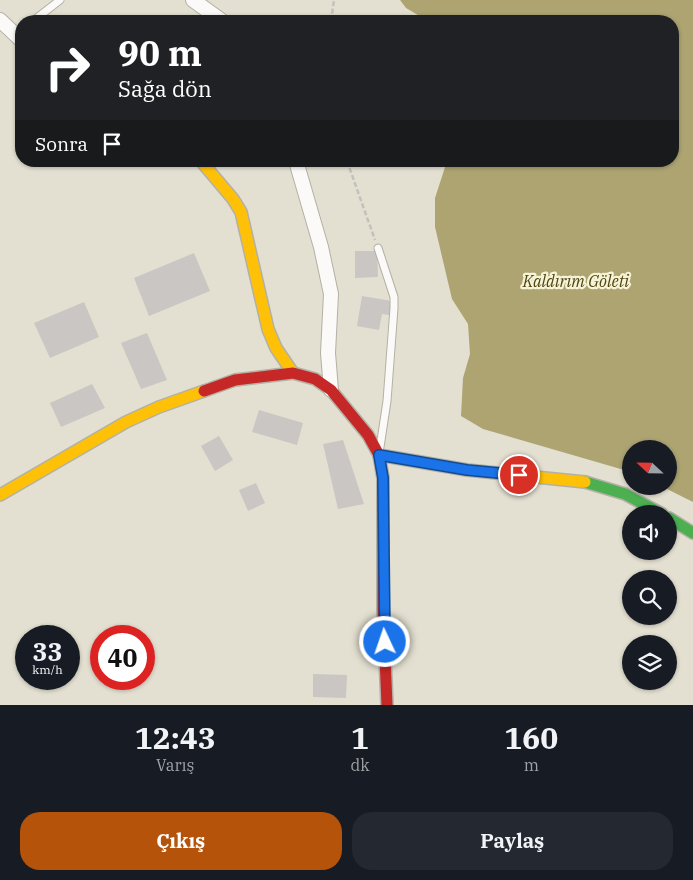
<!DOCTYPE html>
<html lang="tr">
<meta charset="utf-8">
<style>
:root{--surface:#171b24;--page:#242831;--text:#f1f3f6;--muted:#9ea1a6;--accent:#b45309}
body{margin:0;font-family:"IBM Plex Serif",serif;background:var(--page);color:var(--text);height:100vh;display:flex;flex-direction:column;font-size:19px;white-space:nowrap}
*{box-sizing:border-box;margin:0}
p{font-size:16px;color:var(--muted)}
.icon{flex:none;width:28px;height:28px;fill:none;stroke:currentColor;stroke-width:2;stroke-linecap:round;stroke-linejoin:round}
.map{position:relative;height:705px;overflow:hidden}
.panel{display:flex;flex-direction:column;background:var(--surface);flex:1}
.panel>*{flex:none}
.guide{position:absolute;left:15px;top:15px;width:664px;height:152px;border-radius:20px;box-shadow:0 1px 4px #0004;background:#202124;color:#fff;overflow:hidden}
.needle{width:32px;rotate:292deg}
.fabs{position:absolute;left:622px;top:440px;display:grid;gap:10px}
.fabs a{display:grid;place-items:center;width:55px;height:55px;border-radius:50%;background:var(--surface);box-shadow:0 1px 4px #0004;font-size:25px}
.speed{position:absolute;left:15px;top:625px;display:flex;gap:10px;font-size:25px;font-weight:700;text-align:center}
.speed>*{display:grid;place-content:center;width:65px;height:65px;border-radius:50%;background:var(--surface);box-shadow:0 1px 4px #0004;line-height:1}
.speed small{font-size:12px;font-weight:400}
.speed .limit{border:8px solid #d22;background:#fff;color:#111}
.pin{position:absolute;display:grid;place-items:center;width:42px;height:42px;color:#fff;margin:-21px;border:2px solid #fff;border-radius:50%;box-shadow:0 1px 5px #0007}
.me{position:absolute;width:55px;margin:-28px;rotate:357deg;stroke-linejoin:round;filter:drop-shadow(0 0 4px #0008)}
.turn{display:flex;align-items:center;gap:18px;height:105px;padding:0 20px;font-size:22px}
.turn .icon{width:65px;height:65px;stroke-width:2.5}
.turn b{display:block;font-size:35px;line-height:42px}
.then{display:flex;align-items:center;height:48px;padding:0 20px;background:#0003;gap:10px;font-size:19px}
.eta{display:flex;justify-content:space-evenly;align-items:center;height:85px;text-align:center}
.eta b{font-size:30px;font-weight:800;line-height:35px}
.cta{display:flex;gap:10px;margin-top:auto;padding:10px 20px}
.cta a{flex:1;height:58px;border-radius:20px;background:var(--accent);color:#fff;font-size:20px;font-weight:800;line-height:58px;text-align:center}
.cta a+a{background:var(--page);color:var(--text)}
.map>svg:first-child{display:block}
.water{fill:#ada472}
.building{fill:#c9c6c4}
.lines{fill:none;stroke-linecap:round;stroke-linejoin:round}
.lane-casing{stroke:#b3b1a6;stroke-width:9}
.street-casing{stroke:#b3b1a6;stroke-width:16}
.fast-casing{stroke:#b3b1a6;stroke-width:14}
.slow-casing{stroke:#b3b1a6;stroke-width:14}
.jam-casing{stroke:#b3b1a6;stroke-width:14}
.path{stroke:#c2c1bc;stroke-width:2.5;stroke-dasharray:5 2.5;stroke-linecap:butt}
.lane{stroke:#fbfaf8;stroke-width:7}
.street{stroke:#fbfaf8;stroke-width:14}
.fast{stroke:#4caf50;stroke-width:11}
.slow{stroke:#ffc107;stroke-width:11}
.jam{stroke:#c62828;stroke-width:11}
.route-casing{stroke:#114b97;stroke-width:12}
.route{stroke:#1a73e8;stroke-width:9}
.labels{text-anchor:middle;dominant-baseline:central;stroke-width:4.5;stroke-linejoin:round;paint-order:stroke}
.water-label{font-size:16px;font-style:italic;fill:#4e4612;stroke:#f7f3d7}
</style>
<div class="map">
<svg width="693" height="705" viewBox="0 0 693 705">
<rect width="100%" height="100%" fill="#e3e0d1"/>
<polygon class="water" points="400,0 693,0 693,502 661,486 669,486 669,449 631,449 631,472 483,429 461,416 463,378 470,354 468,324 452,299 435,227 435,198 447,161 672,161 672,21 428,21 406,8"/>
<g class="building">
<polygon points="355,251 377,251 378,277 355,278"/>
<polygon points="194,253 210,291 149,316 134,278"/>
<polygon points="362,296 392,301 389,315 382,314 379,330 357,326"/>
<polygon points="84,302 99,337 50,358 34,323"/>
<polygon points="147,333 167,380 141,389 121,343"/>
<polygon points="92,384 105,408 61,427 50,403"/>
<polygon points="259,410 303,423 297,445 252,432"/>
<polygon points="219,436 233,460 215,471 201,446"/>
<polygon points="343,440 364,504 338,509 323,444"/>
<polygon points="256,483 265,503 248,511 239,490"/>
<polygon points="313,674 347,675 346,698 313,697"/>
</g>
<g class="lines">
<defs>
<g id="lane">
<polyline points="33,21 60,0"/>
<polyline points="378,248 394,297 394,308 387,401 380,447"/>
</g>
<g id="street">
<polyline points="193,0 222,21"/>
<polyline points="0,20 21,40"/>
<polyline points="296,161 321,247 331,294 328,353 331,390"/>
</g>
<g id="fast">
<polyline points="585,482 625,494 662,514"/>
<polyline points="669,518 693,533"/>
</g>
<g id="slow">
<polyline points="201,161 233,199 241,212 268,329 276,348 293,373"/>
<polyline points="379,455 467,470 585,482"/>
<polyline points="0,495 126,422 159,407 204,391"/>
</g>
<polyline id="jam" points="204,391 235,380 293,373 315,379 331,390 368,435 379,455 383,478 383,609 387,705"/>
</defs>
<use href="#lane" class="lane-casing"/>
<use href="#street" class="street-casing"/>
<use href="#fast" class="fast-casing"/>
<use href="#slow" class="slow-casing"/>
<use href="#jam" class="jam-casing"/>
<g class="path">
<polyline points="331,21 334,0"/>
<polyline points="347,161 375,240"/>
</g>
<use href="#lane" class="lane"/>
<use href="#street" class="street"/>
<use href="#fast" class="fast"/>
<use href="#slow" class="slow"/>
<use href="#jam" class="jam"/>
</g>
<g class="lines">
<defs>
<polyline id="route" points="385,642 383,478 379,455 467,470 519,475"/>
</defs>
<use href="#route" class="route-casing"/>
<use href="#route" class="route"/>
</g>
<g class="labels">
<g class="water-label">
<text x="576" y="281">Kaldırım Göleti</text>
</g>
</g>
</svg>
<div class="fabs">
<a><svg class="needle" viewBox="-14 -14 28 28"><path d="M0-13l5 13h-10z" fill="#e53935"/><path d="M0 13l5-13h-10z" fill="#9ea1a6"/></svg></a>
<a><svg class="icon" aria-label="sound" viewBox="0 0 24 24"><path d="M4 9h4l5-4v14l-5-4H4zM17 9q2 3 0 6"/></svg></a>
<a><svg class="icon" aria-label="search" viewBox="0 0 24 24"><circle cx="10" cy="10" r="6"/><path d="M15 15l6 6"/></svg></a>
<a><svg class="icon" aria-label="layers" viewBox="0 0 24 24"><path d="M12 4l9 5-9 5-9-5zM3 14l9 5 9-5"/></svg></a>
</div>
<div class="speed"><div>33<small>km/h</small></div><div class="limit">40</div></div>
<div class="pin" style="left:519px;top:475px;background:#d93025"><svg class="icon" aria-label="arrive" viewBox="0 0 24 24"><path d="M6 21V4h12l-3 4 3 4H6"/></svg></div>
<svg class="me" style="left:385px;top:642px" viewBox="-20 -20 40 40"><circle r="17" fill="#1a73e8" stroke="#fff" stroke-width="3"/><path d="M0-11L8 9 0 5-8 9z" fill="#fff"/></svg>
<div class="guide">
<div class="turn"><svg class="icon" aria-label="right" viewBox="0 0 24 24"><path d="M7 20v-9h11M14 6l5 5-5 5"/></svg><div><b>90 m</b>Sağa dön</div></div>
<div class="then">Sonra<svg class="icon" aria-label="arrive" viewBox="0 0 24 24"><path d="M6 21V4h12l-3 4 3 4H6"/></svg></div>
</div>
</div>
<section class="panel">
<div class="eta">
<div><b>12:43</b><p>Varış</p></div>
<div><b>1</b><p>dk</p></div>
<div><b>160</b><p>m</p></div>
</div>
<div class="cta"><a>Çıkış</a><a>Paylaş</a></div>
</section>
